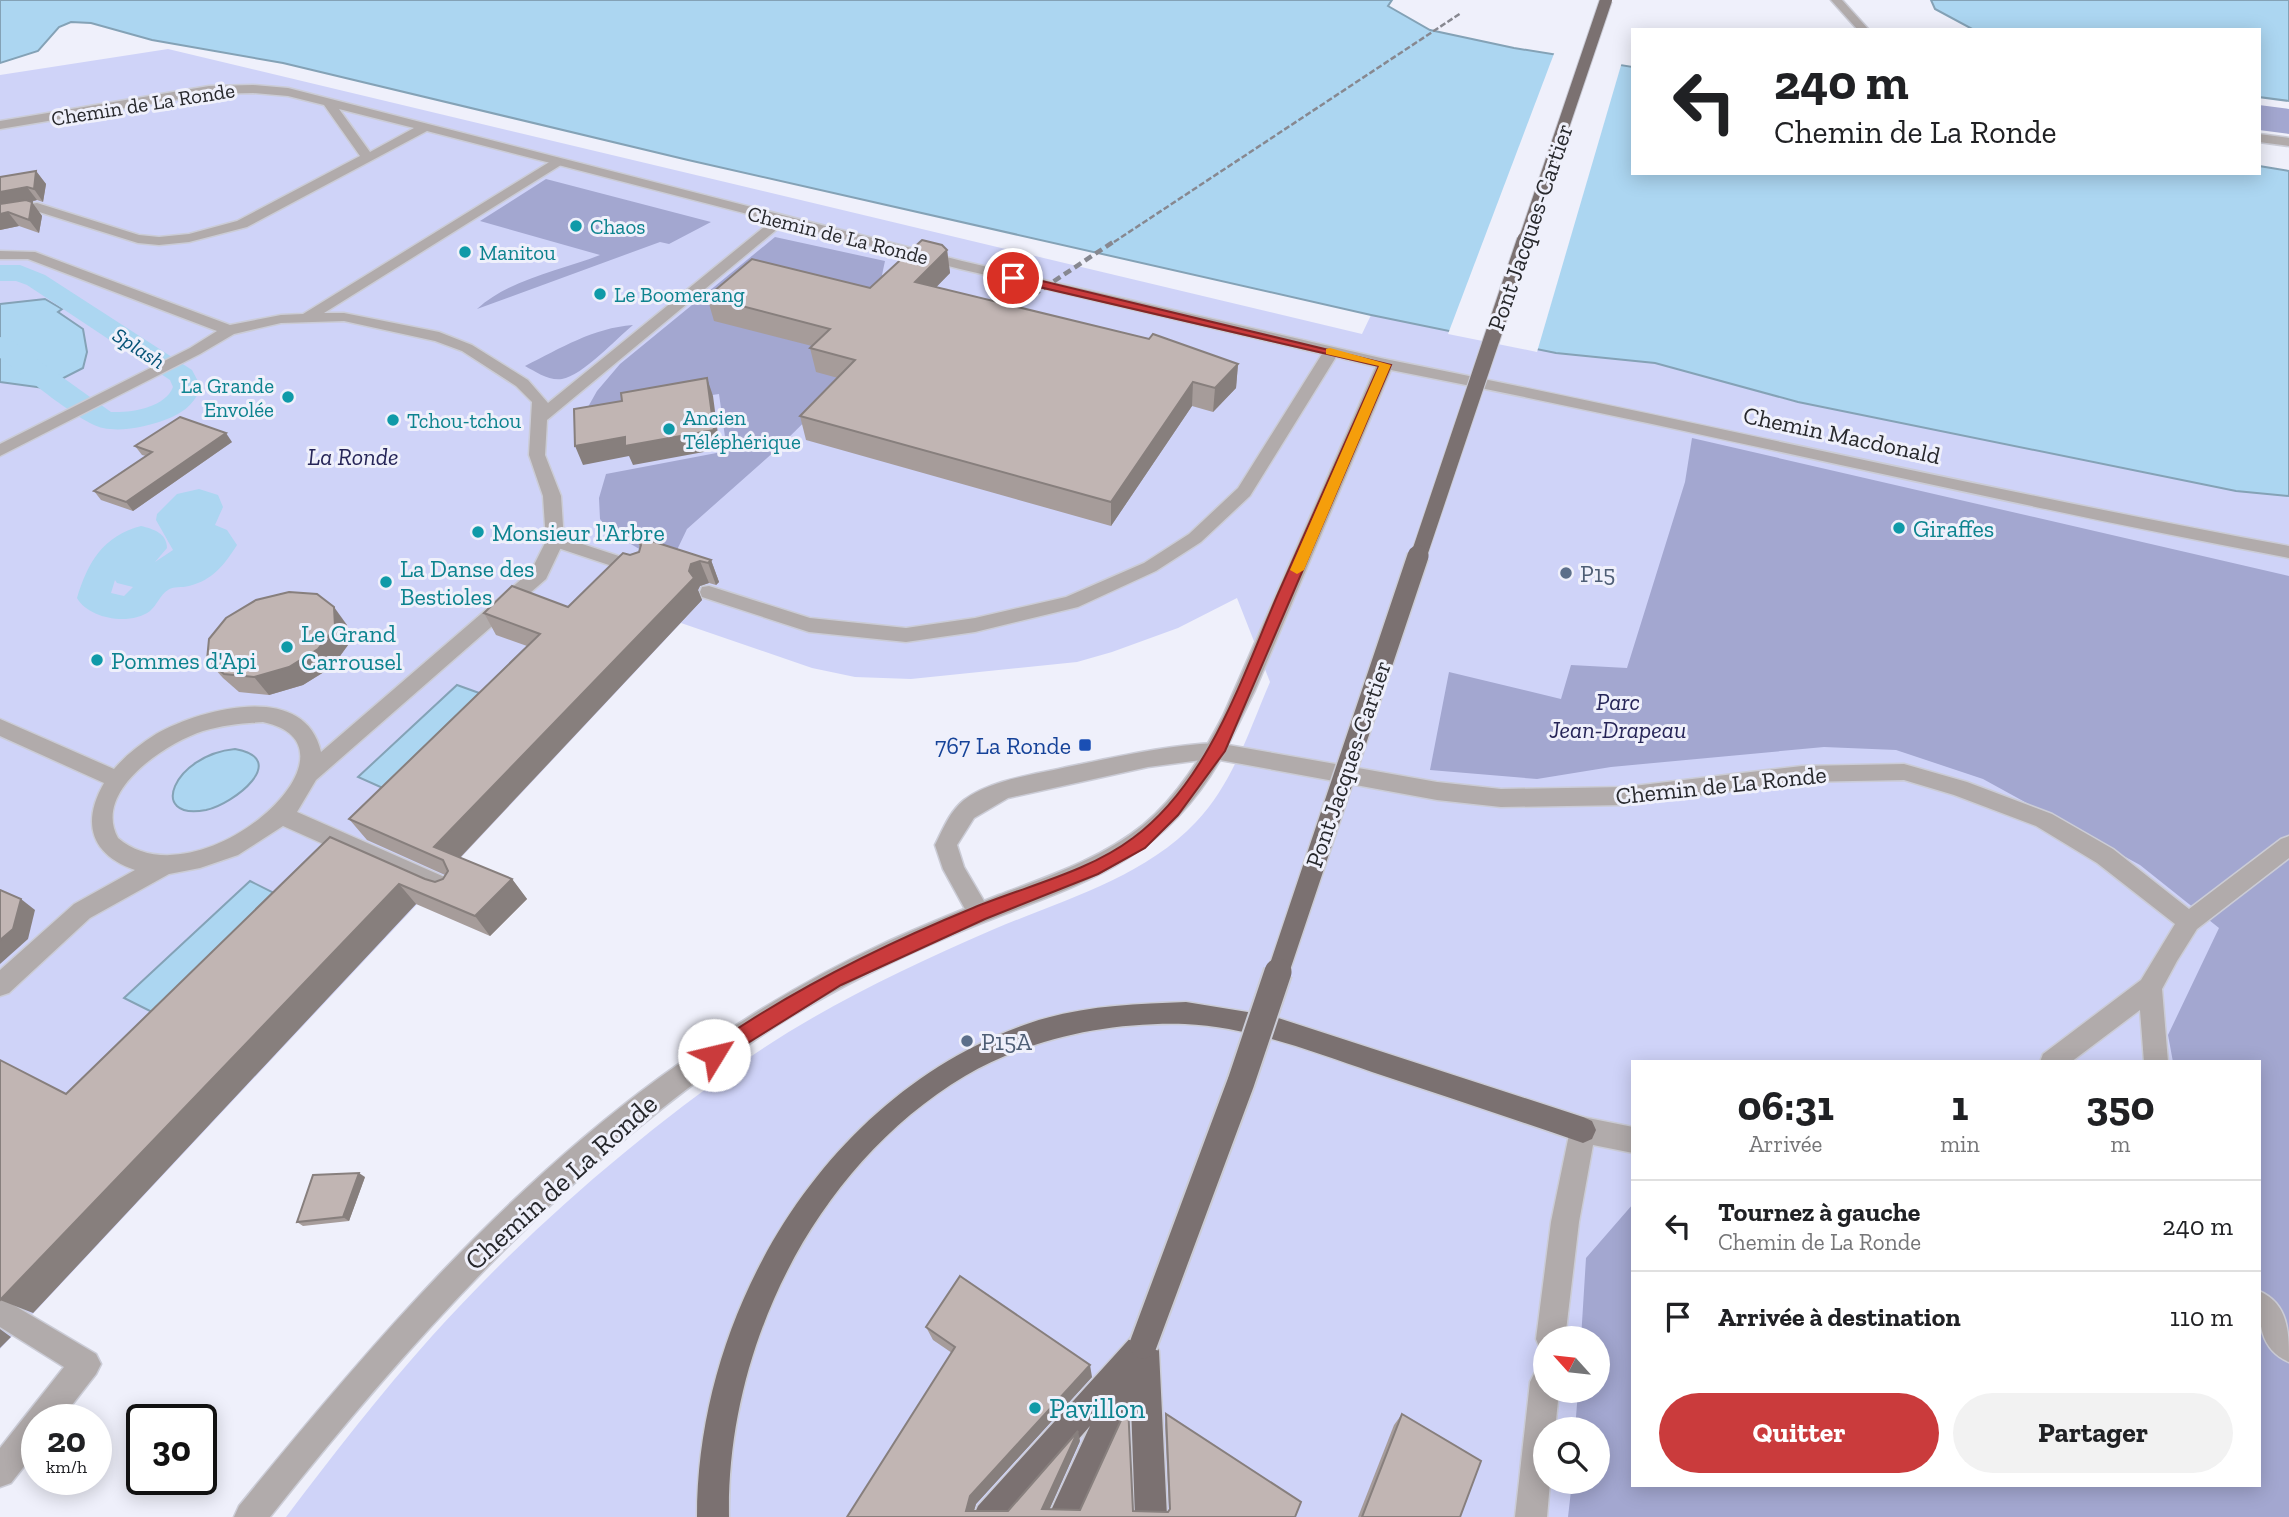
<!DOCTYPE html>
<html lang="fr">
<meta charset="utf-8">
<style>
:root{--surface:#fff;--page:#f2f2f2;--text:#202124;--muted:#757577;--line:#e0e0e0;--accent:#ca3b3c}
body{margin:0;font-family:"Zilla Slab",serif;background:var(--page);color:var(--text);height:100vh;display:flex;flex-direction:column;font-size:26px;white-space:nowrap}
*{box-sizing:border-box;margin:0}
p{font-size:23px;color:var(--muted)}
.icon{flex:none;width:38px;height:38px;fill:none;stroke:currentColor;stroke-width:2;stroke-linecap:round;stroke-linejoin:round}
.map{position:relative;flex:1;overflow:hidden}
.drawer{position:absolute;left:1631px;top:1060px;width:630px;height:427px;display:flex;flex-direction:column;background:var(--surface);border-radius:0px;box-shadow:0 4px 18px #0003}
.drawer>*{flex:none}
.hud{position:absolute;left:1631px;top:28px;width:630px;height:147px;border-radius:0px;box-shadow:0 4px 18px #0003;background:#fff;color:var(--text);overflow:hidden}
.needle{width:46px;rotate:297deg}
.tools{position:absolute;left:1533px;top:1326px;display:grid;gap:14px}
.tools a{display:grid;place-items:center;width:77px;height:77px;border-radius:50%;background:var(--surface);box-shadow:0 4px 18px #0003;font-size:35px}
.speed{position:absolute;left:21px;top:1404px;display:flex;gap:14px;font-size:35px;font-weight:700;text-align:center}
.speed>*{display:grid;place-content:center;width:91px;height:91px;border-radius:50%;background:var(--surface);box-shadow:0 4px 18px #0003;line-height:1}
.speed small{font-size:18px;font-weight:400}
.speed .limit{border:4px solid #111;border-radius:10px;background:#fff;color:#111}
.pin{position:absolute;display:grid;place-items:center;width:60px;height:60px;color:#fff;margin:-30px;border:4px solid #fff;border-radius:50%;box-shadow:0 2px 7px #0007}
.me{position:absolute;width:77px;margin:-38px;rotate:54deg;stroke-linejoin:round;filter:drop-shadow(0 0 5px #0008)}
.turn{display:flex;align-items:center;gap:24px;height:147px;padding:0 28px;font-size:32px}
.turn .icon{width:91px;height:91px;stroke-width:2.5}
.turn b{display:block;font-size:49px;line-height:60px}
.eta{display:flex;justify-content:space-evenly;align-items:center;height:119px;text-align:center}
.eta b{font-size:42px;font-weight:700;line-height:49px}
.button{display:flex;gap:14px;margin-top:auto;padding:14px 28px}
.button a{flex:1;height:80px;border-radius:42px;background:var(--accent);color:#fff;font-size:28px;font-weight:700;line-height:80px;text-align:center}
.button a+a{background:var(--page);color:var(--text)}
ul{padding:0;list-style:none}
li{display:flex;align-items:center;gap:21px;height:91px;padding:0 28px;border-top:2px solid var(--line)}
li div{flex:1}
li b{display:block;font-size:26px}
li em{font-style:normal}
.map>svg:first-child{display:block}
.green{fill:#cfd3f8;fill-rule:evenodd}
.forest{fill:#a3a7d0}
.water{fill:#acd6f1;stroke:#84a2b6;stroke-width:2}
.pier{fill:#eff0fb}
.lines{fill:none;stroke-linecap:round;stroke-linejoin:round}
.canal{fill:#acd6f1;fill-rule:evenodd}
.lane-casing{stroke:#cbccd6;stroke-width:3}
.street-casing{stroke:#cbccd6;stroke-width:3}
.primary-casing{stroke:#cbccd6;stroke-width:3}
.lane{fill:#b1abab;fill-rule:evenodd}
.street{fill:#b1abab;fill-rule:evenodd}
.primary{fill:#7b7171;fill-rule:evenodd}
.rail-far1{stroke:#878890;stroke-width:2.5;stroke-dasharray:6 2.5;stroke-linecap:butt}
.rail{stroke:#878890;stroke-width:4.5;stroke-dasharray:8 4.5;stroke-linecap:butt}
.primary-bridge-far3-casing{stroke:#cbccd6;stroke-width:14;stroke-linecap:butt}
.primary-bridge-far2-casing{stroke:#cbccd6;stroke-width:18;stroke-linecap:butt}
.primary-bridge-far1-casing{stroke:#cbccd6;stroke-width:24;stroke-linecap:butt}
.primary-bridge-casing{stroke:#cbccd6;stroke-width:31;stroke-linecap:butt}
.primary-bridge-far3{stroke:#7b7171;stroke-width:12}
.primary-bridge-far2{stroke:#7b7171;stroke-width:16}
.primary-bridge-far1{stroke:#7b7171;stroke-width:21}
.primary-bridge{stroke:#7b7171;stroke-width:27}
.wall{fill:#a69c9a}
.shaded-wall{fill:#877f7d}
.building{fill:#c1b5b3;stroke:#877f7d;stroke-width:2}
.route{fill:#ca3b3c;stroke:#832627;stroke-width:2}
.slow{fill:#f59e0b}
.culture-dot{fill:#0f9aa8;stroke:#eff0fb;stroke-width:2.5}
.service-dot{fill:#5c6f8a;stroke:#eff0fb;stroke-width:2.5}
.transit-dot{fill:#1a4fb4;stroke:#eff0fb;stroke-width:2.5}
.labels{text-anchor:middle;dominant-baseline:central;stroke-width:6;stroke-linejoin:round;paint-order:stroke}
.far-street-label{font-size:21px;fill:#27282c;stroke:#eff0fb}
.far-culture-label{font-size:21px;fill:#0d838f;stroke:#eff0fb;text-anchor:start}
.far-water-label{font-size:21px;font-style:italic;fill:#055276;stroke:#eff0fb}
.street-label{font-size:24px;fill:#27282c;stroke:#eff0fb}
.park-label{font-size:24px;font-style:italic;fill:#262558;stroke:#eff0fb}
.culture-label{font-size:24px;fill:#0d838f;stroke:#eff0fb;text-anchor:start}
.service-label{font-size:24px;fill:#4e5e75;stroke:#eff0fb;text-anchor:start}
.transit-label{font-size:24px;fill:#164399;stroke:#eff0fb;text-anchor:end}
.near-street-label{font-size:28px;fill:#27282c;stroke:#eff0fb}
.near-culture-label{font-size:28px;fill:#0d838f;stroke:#eff0fb;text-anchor:start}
</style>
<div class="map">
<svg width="2289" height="1517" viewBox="0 0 2289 1517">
<rect width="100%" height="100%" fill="#eff0fb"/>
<path class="green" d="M168,49l1194,285 9,-19 185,38 99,10 137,38 444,90 53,5v1021h-2003c47,-62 94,-123 146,-181 93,-103 200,-196 314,-276 76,-53 161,-93 246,-130 70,-30 150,-51 204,-108 37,-39 53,-91 74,-140l-33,-84 -59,30 -66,24 -35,10 -166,17 -56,-2 -43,-9 -131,-45 -681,726v-1274zM1633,1062h626v424h-626zM1545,1339h53v52h-53zM1545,1430h53v52h-53z"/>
<g class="forest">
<polygon points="2259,105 2289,109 2289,134 2259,130"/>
<path d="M546,179l165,43 -42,22 -9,-2 -183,67c33,-30 82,-38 123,-54l-120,-34z"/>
<polygon points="775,237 885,261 882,275 934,294 776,450 687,529 676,552 648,554 610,532 600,519 599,498 606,474 727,451 719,394 584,414 597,391 620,364"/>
<path d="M633,325c-16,13 -51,51 -71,54 -13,2 -26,-7 -37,-13 36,-18 68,-38 108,-41z"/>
<polygon points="1692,438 2289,576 2289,1517 1568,1517 1572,1482 1598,1482 1598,1430 1575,1430 1578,1391 1598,1391 1598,1339 1581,1339 1586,1258 1633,1204 1633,1486 2259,1486 2259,1062 2173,1062 2168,1035 2219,928 2140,865 1983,779 1896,750 1824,747 1611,767 1537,779 1430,770 1449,672 1561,699 1571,665 1627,668 1685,482"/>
</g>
<g class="water">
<polygon points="0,0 1392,0 1388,6 1430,30 1514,48 1633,67 1633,173 2259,173 2259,166 2289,171 2289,496 2236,491 1798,402 1655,363 1556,353 1371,315 688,160 283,63 152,40 91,23 71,22 59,27 38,51 0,63"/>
<polygon points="1931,0 2289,0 2289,101 2259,97 2259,30 1974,30 1935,9"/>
<polygon points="45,299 62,309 58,312 83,329 87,352 83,368 44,388 0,382 0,304"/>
<polygon points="457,685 493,698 394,793 358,777"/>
<path d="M235,749c56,10 -1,55 -29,61 -59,11 -33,-55 29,-61z"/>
<polygon points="250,881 286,899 162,1017 124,998"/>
</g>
<polygon class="pier" points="1555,51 1622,62 1537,352 1448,334"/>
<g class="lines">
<g class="canal">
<path d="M0,265h20l25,10 147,95 9,17c-7,19 -21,28 -39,34 -19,6 -40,11 -59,7 -24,-5 -80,-54 -103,-70v-21l9,2 102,73c19,1 54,-4 62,-25l-3,-7 -143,-95 -11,-4h-16z"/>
<path d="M199,489l19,6 5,12 -8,18 12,5 10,15c-13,20 -24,35 -48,41 -7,2 -16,0 -21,4 -8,5 -11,15 -18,21 -20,15 -61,8 -73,-13 11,-36 26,-62 64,-72 12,3 26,7 26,22l-12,14 18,-12 -17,-30 1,-6 20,-20zM115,580l2,3 16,4 -9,9 -13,-3z"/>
</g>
<defs>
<g id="lane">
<polygon points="1831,0 1842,0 1869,30 1858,30"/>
<path d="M253,85l35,3 674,173 423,98 8,5 -8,5 -49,-12 -86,139 -49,46 -45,29 -78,36 -103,25 -69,10 -97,-10 -107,-35 -2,-5 2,-5 7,-1 101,32 96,10 69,-10 91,-21 78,-34 45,-29 49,-46 84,-134 -362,-85 -533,-138 -180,96 -58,15 -30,3 -21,-2 -102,-32 -36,6v-8l37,-6 102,32 20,2 30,-3 48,-13 123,-65 -36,-51 -36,-9 -35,-3 -44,1 -209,35v-8l209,-35zM339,109l75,19 -44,24z"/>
<polygon points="2259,134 2289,138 2289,146 2259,142"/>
<polygon points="555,535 646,565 648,569 646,573 639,575 549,545 546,541"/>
<path d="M1217,743l7,2 3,6 -3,6 -76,10 -140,31 -34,20 -17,27 7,22 27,46 -4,7 -8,3 -8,-3 -28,-51 -8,-24c8,-16 15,-34 29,-45 29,-21 70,-25 103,-33 50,-10 99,-22 150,-24z"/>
</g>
<g id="street">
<path d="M556,158l6,4 -1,3 -237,148h20l95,19 33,13 56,35 20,23 227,-185h10l2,3 -240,199 -2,35 16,41 3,45 -18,38 -230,201 -19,32 161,71 3,7 -3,7 -8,3 -8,-3 -159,-71 -45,29 -38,13 -31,6 -79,44 -81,75 -9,3v-26l74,-66 61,-34c-44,-15 -54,-47 -31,-87l-104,-47v-17l114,50c12,-14 26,-25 42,-35 44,-25 149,-54 165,18l210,-181 15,-30 -3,-45 -14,-41 3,-53 -16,-16 -54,-35 -27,-10 -91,-20 -63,2 -47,11 -34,20 -200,102v-12l190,-96 27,-17 -189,-72h-28v-8l35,1 195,73 51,-10 22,-1zM263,722c115,25 -65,185 -145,116 -26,-47 48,-95 85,-107 20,-6 40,-8 60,-9z"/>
<path d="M1385,359c302,60 601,131 904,187v12c-301,-57 -598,-129 -898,-188l-136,320 -27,55 209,37 64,7 124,-2 177,-21 102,-2 63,18 85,32 61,35 76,60 92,-70 8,-3v22l-92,71 -20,32 -15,28 6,73h-24l-4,-52 -69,52h-31l3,-8 98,-74 34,-56 -78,-61 -61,-37 -82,-31 -50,-15 -102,2 -177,23 -124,2 -64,-7 -217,-40c-65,113 -157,128 -268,175 -68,29 -136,63 -197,105 -190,129 -343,298 -485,477h-36l5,-11c126,-155 258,-309 420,-428 69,-50 143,-97 221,-133 39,-18 79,-34 119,-50 50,-19 102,-36 144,-70 35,-29 59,-69 80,-109l154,-352z"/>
<polygon points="1583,1117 1633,1127 1633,1153 1593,1145 1579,1222 1565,1339 1545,1339 1545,1352 1540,1349 1536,1339 1551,1222 1570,1130 1574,1121"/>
<path d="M2259,1291c30,13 30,42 30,71 -31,-13 -30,-43 -30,-71z"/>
<polygon points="0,1297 96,1354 101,1364 96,1374 61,1419 37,1419 37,1450 11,1483 0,1487 0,1448 64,1367 0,1327"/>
<polygon points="1545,1367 1545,1391 1559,1391 1555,1430 1545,1430 1545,1482 1550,1482 1547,1517 1515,1517 1530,1382 1535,1372"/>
</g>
<g id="primary">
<path d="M1186,1002l86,14 311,101 9,4 4,9 -4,9 -9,4c-70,-24 -141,-48 -211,-71 -61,-21 -123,-45 -187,-48 -76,-2 -155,14 -220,52 -149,89 -239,270 -236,441h-32c0,-207 128,-421 327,-492 52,-19 107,-21 162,-23z"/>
<polygon points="1143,1330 1153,1335 1159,1351 1167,1517 1135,1517 1131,1405 1080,1517 1048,1517 1090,1426 1010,1517 973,1517 978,1506 1133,1335"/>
</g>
</defs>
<use href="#lane" class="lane-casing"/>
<use href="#street" class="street-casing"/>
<use href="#primary" class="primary-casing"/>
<use href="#lane" class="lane"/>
<use href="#street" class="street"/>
<use href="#primary" class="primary"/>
<polyline class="rail-far1" points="1114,242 1461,13"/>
<polyline class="rail" points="1012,309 1116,240"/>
<defs>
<polyline id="primary-bridge-far3" points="1524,242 1606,0"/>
<polyline id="primary-bridge-far2" points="1418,558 1525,240"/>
<polyline id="primary-bridge-far1" points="1278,973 1418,556"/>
<polyline id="primary-bridge" points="1143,1345 1241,1082 1278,972"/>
</defs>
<use href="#primary-bridge-far3" class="primary-bridge-far3-casing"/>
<use href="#primary-bridge-far2" class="primary-bridge-far2-casing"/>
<use href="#primary-bridge-far1" class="primary-bridge-far1-casing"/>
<use href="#primary-bridge" class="primary-bridge-casing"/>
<use href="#primary-bridge-far3" class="primary-bridge-far3"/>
<use href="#primary-bridge-far2" class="primary-bridge-far2"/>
<use href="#primary-bridge-far1" class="primary-bridge-far1"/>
<use href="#primary-bridge" class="primary-bridge"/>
</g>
<g class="wall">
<polygon points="36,171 46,184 43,202 37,200 31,202 42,216 39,233 19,226 0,230 0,177"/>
<polygon points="947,250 950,273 936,287 1238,364 1236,388 1213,412 1192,406 1111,526 806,440 800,416 838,378 816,372 810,348 812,346 714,321 707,297 870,288"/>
<polygon points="232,442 133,511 101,500 94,491 146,456 142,455 135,446"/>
<polygon points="637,540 711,560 719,582 716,585 709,583 700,586 698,590 702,600 460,858 512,879 527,899 490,936 416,904 33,1313 66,1094 330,837 425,879 435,882 443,879 445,875 367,840 349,819 527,646 496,635 484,613 568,607 630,555 639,552 640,548"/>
<polygon points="347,625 348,645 332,667 303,685 269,695 239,692 223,678 207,660"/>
<polygon points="365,1177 349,1221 303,1226 297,1222"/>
<polygon points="926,1327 1092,1377 976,1504 974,1511 1008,1511 1080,1441 1049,1510 1168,1512 1169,1510 1165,1425 1166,1414 1295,1517 847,1517 952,1353 933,1340"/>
<polygon points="1402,1414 1460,1517 1358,1517 1394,1425"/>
</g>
<g class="shaded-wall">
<polygon points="36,171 46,184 43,202 34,189"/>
<polygon points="27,187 37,200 0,208 0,192"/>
<polygon points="32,202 42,216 39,233 29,220"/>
<polygon points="8,212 19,226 0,230 0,214"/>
<polygon points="947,250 950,273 918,306 915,282"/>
<polygon points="1238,364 1236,388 1213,412 1215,388"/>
<polygon points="707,378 713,396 720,449 633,465 629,456 583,465 575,446 625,437"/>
<polygon points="1193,382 1192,406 1111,526 1111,502"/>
<polygon points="226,433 232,442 133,511 126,502"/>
<polygon points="711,560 719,582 716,585 708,563"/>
<polygon points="700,561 709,583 700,586 698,590 702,600 450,868 434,847 689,571 691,564"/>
<polygon points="334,607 347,625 348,645 332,667 303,685 269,695 254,677"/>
<polygon points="512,879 527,899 490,936 475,916"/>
<polygon points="399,884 416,904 33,1313 0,1300"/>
<polygon points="21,899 35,910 28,939 0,964 0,940"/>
<polygon points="359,1173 365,1177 349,1221 343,1217"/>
<polygon points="0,1329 11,1337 0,1348"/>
<polygon points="1090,1365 1092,1377 976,1504 972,1517 966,1511 970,1496"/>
<polygon points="1078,1431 1080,1441 1046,1517 1042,1509"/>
</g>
<g class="building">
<polygon points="36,171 34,189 27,187 0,192 0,177"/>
<polygon points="26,200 32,202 29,220 8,212 0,214 0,204"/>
<polygon points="922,240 942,245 947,250 915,282 1149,339 1153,334 1238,364 1215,388 1193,382 1111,502 800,416 855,360 810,348 830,329 707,297 752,259 870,288"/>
<polygon points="707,378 714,430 625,446 625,437 575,446 574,409 622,401 621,393"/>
<polygon points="180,417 226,433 126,502 94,491 152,452 135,446"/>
<polygon points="639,537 711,560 708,563 700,561 691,564 689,571 694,578 434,847 512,879 475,916 399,884 0,1300 0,1060 66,1094 330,837 425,879 435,882 443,879 448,871 443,860 349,819 540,634 484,613 512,586 568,607 623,553 630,555 639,552 641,545 637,540"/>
<polygon points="289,592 317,594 334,607 335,627 318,649 289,667 254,677 224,674 207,660 209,639 226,618 256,600"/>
<polygon points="0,890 21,899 13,929 0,940"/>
<polygon points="359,1173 343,1217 297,1222 313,1175"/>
<polygon points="960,1276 1090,1365 970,1496 966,1511 1008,1511 1078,1431 1042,1509 1080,1510 1128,1405 1133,1511 1168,1512 1170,1509 1166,1414 1301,1502 1295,1517 847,1517 955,1347 926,1327"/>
<polygon points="1402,1414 1481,1461 1460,1517 1362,1517"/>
</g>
<path class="route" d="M1013,274l378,91 -166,386 -47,64 -33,33 -47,26 -113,45 -144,66 -127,79 -7,-2 -3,-7 3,-6c83,-58 173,-103 266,-141 53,-22 115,-36 160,-70 76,-56 109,-161 145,-244 34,-76 67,-152 101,-228l-370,-86 -2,-2z"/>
<polygon class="slow" points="1330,348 1391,365 1304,570 1297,574 1290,570 1379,366 1326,354 1326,349"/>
<g class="culture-dot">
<circle cx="576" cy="226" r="7"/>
<circle cx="465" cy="252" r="7"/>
<circle cx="600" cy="294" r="7"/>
<circle cx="288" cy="397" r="7"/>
<circle cx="393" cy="420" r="7"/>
<circle cx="669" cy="429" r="7"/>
<circle cx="1899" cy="528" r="7"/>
<circle cx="478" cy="532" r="7"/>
<circle cx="386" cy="582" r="7"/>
<circle cx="287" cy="647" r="7"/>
<circle cx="97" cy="660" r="7"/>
<circle cx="1035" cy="1408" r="7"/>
</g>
<g class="service-dot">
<circle cx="1566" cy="573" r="7"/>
<circle cx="967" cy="1041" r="7"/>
</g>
<rect class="transit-dot" x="1078" y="738" width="14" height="14" rx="3.5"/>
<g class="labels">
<g class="far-street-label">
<text transform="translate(143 104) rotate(-9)">Chemin de La Ronde</text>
<text transform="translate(838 235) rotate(14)">Chemin de La Ronde</text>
</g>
<g class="far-culture-label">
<text x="590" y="226">Chaos</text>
<text x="479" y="252">Manitou</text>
<text x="614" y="294">Le Boomerang</text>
<text x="274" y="385" text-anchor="end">La Grande<tspan x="274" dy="24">Envolée</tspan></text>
<text x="683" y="417">Ancien<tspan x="683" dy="24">Téléphérique</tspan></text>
<text x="407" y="420">Tchou-tchou</text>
</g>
<g class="far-water-label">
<text transform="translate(139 348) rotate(33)">Splash</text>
</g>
<g class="street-label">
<text transform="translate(1530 227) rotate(-71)">Pont Jacques-Cartier</text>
<text transform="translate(1842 435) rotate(12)">Chemin Macdonald</text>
<text transform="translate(1348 764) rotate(-71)">Pont Jacques-Cartier</text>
<text transform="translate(1721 785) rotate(-6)">Chemin de La Ronde</text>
</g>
<g class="park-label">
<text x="353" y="456">La Ronde</text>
<text x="1618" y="701">Parc<tspan x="1618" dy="28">Jean-Drapeau</tspan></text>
</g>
<g class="culture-label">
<text x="1913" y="528">Giraffes</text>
<text x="492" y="532">Monsieur l'Arbre</text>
<text x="400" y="568">La Danse des<tspan x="400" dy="28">Bestioles</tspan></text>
<text x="301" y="633">Le Grand<tspan x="301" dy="28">Carrousel</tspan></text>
<text x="111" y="660">Pommes d'Api</text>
</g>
<g class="service-label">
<text x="1580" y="573">P15</text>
<text x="981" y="1041">P15A</text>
</g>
<g class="transit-label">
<text x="1071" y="745">767 La Ronde</text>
</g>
<g class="near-street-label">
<text transform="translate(561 1182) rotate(-42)">Chemin de La Ronde</text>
</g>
<g class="near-culture-label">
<text x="1049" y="1408">Pavillon</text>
</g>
</g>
</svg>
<div class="tools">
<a><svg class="needle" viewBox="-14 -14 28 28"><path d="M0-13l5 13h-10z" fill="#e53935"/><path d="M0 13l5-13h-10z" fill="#757577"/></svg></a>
<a><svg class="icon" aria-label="search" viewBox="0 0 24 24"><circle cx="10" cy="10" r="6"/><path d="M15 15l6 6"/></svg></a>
</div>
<div class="speed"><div>20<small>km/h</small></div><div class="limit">30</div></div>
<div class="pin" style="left:1013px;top:278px;background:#d93025"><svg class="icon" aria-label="arrive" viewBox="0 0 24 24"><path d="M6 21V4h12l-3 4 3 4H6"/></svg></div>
<svg class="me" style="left:714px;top:1055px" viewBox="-20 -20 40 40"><circle r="19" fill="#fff"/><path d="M0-13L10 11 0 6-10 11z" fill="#ca3b3c"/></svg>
<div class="hud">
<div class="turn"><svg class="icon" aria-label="left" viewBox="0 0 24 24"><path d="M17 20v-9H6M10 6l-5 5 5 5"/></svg><div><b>240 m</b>Chemin de La Ronde</div></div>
</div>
<section class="drawer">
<div class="eta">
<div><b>06:31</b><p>Arrivée</p></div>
<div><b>1</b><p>min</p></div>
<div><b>350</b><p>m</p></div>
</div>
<ul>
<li><svg class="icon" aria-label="left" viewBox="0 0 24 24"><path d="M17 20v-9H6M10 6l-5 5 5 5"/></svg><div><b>Tournez à gauche</b><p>Chemin de La Ronde</p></div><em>240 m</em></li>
<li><svg class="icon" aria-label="arrive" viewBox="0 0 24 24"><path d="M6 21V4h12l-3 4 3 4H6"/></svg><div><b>Arrivée à destination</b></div><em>110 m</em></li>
</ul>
<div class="button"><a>Quitter</a><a>Partager</a></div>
</section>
</div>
